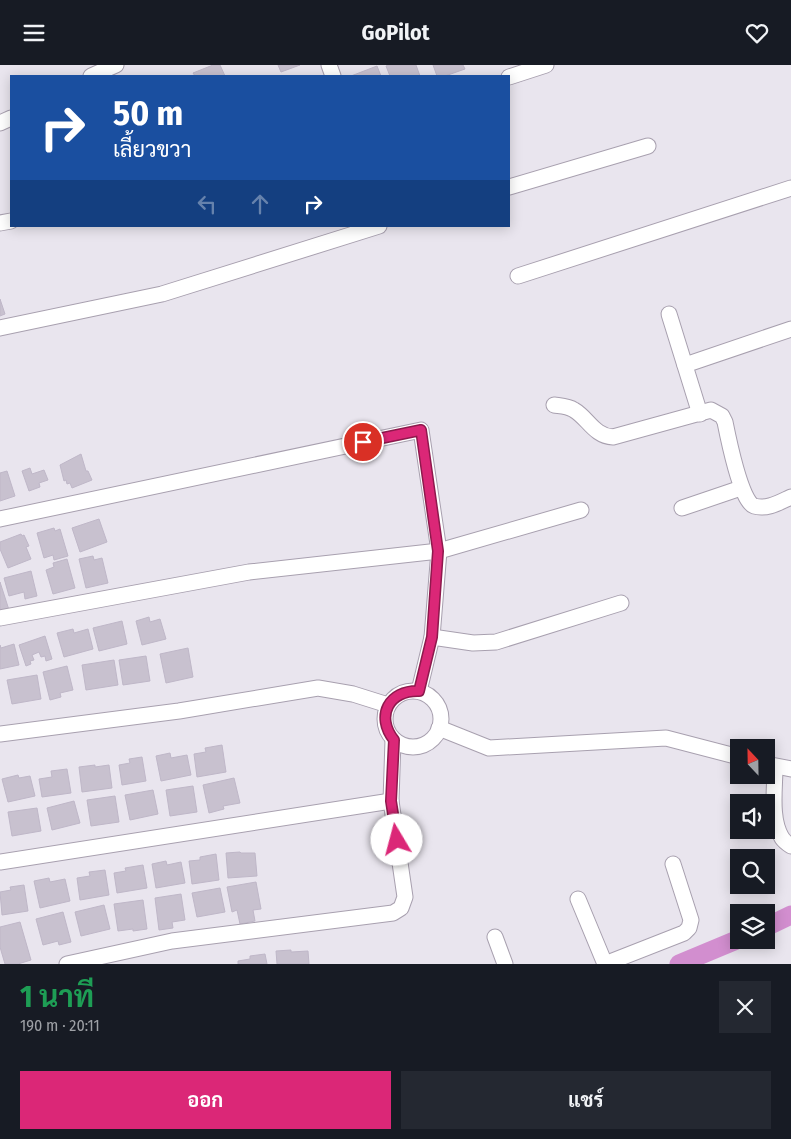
<!DOCTYPE html>
<html lang="th">
<meta charset="utf-8">
<style>
:root{--surface:#171b24;--page:#242831;--text:#f1f3f6;--muted:#9ea1a6;--accent:#db2777}
body{margin:0;font-family:"Fira Sans Condensed",Sarabun,sans-serif;background:var(--page);color:var(--text);height:100vh;display:flex;flex-direction:column;font-size:19px;white-space:nowrap}
*{box-sizing:border-box;margin:0}
p{font-size:16px;color:var(--muted)}
.icon{flex:none;width:28px;height:28px;fill:none;stroke:currentColor;stroke-width:2;stroke-linecap:round;stroke-linejoin:round}
.map{position:relative;height:899px;overflow:hidden}
.details{display:flex;flex-direction:column;background:var(--surface);flex:1}
.details>*{flex:none}
.hud{position:absolute;left:10px;top:10px;width:500px;height:152px;border-radius:0px;box-shadow:0 2px 12px #0003;background:#1a4fa0;color:#fff;overflow:hidden}
.needle{width:32px;rotate:338deg}
.controls{position:absolute;left:730px;top:674px;display:grid;gap:10px}
.controls a{display:grid;place-items:center;width:45px;height:45px;border-radius:0px;background:var(--surface);box-shadow:0 2px 12px #0003;font-size:25px}
.pin{position:absolute;display:grid;place-items:center;width:42px;height:42px;color:#fff;margin:-21px;border:2px solid #fff;border-radius:50%;box-shadow:0 1px 5px #0007}
.me{position:absolute;width:55px;margin:-28px;rotate:352deg;stroke-linejoin:round;filter:drop-shadow(0 0 4px #0008)}
.turn{display:flex;align-items:center;gap:18px;height:105px;padding:0 20px;font-size:22px}
.turn .icon{width:65px;height:65px;stroke-width:2.5}
.turn b{display:block;font-size:35px;line-height:42px}
.lanes{display:flex;align-items:center;height:48px;padding:0 20px;background:#0003;justify-content:center;gap:25px;direction:ltr}
.lanes .off{opacity:.35}
.round{display:grid;place-items:center;flex:none;width:52px;height:52px;border-radius:0px;background:var(--page)}
.headline{display:flex;align-items:center;justify-content:space-between;height:85px;padding:0 20px}
h1{font-size:30px;font-weight:700;line-height:38px;color:#1e9e55}
.action{display:flex;gap:10px;margin-top:auto;padding:10px 20px}
.action a{flex:1;height:58px;border-radius:0px;background:var(--accent);color:#fff;font-size:20px;font-weight:700;line-height:58px;text-align:center}
.action a+a{background:var(--page);color:var(--text)}
header{display:flex;justify-content:space-between;align-items:center;height:65px;padding:0 20px;background:var(--surface);font-size:22px;font-weight:700}
.map>svg:first-child{display:block}
.lines{fill:none;stroke-linecap:round;stroke-linejoin:round}
.canal{stroke:#d28ecf;stroke-width:19}
.building{fill:#c8c1cf;stroke:#bfb7c8}
.minor-casing{stroke:#a8a0af;stroke-width:17}
.minor{stroke:#fff;stroke-width:15}
.route-casing{stroke:#8e194d;stroke-width:12}
.route{stroke:#db2777;stroke-width:9}
</style>
<header><svg class="icon" aria-label="menu" viewBox="0 0 24 24"><path d="M4 6h16M4 12h16M4 18h16"/></svg>GoPilot<svg class="icon" aria-label="heart" viewBox="0 0 24 24"><path d="M12 20l-8-8c-3-5 5-10 8-4 3-6 11-1 8 4z"/></svg></header>
<div class="map">
<svg width="791" height="899" viewBox="0 0 791 899">
<rect width="100%" height="100%" fill="#e9e5ee"/>
<g class="lines">
<g class="canal">
<polyline points="766,862 791,850"/>
<polyline points="679,899 739,874"/>
</g>
</g>
<g class="building">
<polygon points="213,0 220,0 225,11 195,11 193,8"/>
<polygon points="278,0 300,0 281,7"/>
<polygon points="388,0 416,0 420,11 390,11 386,1"/>
<polygon points="433,0 463,0 465,4 445,11 437,11"/>
<polygon points="377,1 381,11 351,11"/>
<polygon points="0,234 5,249 0,251"/>
<polygon points="81,389 86,406 88,406 92,415 72,423 70,418 67,419 66,415 64,416 60,400"/>
<polygon points="30,403 32,409 44,405 48,415 39,418 40,422 29,426 22,406"/>
<polygon points="7,406 15,431 0,436 0,408"/>
<polygon points="99,454 107,477 80,487 72,463"/>
<polygon points="54,463 55,466 60,464 68,491 54,495 53,490 44,493 37,468"/>
<polygon points="21,469 22,471 24,470 29,481 26,482 31,494 8,503 0,484 0,477"/>
<polygon points="93,491 94,495 102,493 108,518 86,523 79,494"/>
<polygon points="67,494 75,523 53,529 46,505 54,502 53,498"/>
<polygon points="31,506 37,531 25,534 24,527 9,531 4,513"/>
<polygon points="0,517 9,545 0,547"/>
<polygon points="149,552 150,557 160,554 166,574 142,580 136,556"/>
<polygon points="122,556 127,579 99,586 93,563"/>
<polygon points="73,564 74,568 88,564 93,584 64,592 57,568"/>
<polygon points="45,571 52,594 46,596 45,591 41,592 39,587 32,590 34,595 30,596 31,599 26,601 19,580"/>
<polygon points="14,579 19,600 0,604 0,580 1,583"/>
<polygon points="188,583 193,612 166,618 160,589"/>
<polygon points="146,591 150,616 123,620 119,595"/>
<polygon points="114,595 118,620 86,625 82,600"/>
<polygon points="67,601 73,625 60,628 61,632 50,635 43,607"/>
<polygon points="37,610 41,634 12,639 7,615"/>
<polygon points="222,680 226,707 197,712 194,689 206,687 205,683"/>
<polygon points="170,688 171,693 187,690 191,710 161,716 156,691"/>
<polygon points="142,692 146,716 122,720 119,700 130,698 129,694"/>
<polygon points="95,700 95,702 109,700 112,723 82,727 79,702"/>
<polygon points="67,704 71,728 42,732 39,714 52,712 51,706"/>
<polygon points="18,710 19,713 30,711 35,731 8,737 2,714"/>
<polygon points="234,713 240,738 223,741 224,744 209,748 203,720"/>
<polygon points="193,721 197,747 170,751 166,725"/>
<polygon points="153,725 158,749 130,755 125,730"/>
<polygon points="115,731 119,757 91,761 87,735"/>
<polygon points="74,736 80,758 52,765 47,743"/>
<polygon points="37,743 41,766 12,771 8,747"/>
<polygon points="240,787 241,788 255,788 257,811 228,813 226,788"/>
<polygon points="216,789 219,815 192,819 189,796 200,795 200,792"/>
<polygon points="166,796 167,800 181,797 185,818 156,823 152,799"/>
<polygon points="143,800 147,823 117,828 114,808 126,806 125,803"/>
<polygon points="105,805 109,830 80,835 77,813 90,811 89,807"/>
<polygon points="49,813 50,817 65,814 70,836 40,843 34,816"/>
<polygon points="256,817 261,844 253,845 255,856 240,859 237,845 232,847 227,822"/>
<polygon points="24,820 28,846 2,850 0,827 11,825 10,822"/>
<polygon points="220,823 225,847 197,852 192,828"/>
<polygon points="181,829 185,855 172,857 173,863 159,865 155,833"/>
<polygon points="143,835 147,864 133,866 133,864 118,866 114,839"/>
<polygon points="104,840 110,864 81,871 75,847"/>
<polygon points="63,847 71,877 59,880 58,876 43,880 36,854"/>
<polygon points="20,857 31,895 18,899 5,899 0,882 0,862"/>
<polygon points="291,885 291,887 308,886 309,899 277,899 276,886"/>
<polygon points="265,889 267,899 238,899 238,896 250,894 250,891"/>
</g>
<g class="lines">
<defs>
<g id="minor">
<polyline points="329,0 333,11"/>
<polyline points="91,11 116,0"/>
<polyline points="509,12 546,0"/>
<polyline points="0,58 11,53"/>
<polyline points="509,122 648,81"/>
<polyline points="0,158 11,156"/>
<polyline points="518,211 791,123"/>
<polyline points="669,249 700,349"/>
<polyline points="0,263 162,229 379,161"/>
<polyline points="685,300 791,264"/>
<path d="M554,340c7,1 14,1 20,5 14,8 20,26 39,27l98,-27 11,6 3,6c3,15 16,80 29,84 13,4 26,-4 37,-9"/>
<polyline points="682,443 741,423"/>
<polyline points="0,454 421,365 439,486 432,572 419,626"/>
<polyline points="0,553 249,507 439,486 581,445"/>
<polyline points="432,572 473,578 496,577 621,538"/>
<circle cx="413" cy="654" r="28"/>
<polyline points="439,663 489,683 666,673 739,692"/>
<polyline points="0,669 179,646 318,623 353,629 388,640"/>
<polyline points="766,699 791,704"/>
<path d="M775,702c0,21 -5,52 7,71 2,3 6,6 9,8"/>
<polyline points="0,797 391,736"/>
<polyline points="578,834 605,899"/>
<polyline points="495,872 505,899"/>
<polyline points="67,899 172,876 393,848 401,843 405,832 391,736 393,675"/>
<polyline points="605,899 684,868 689,863 691,855 673,799"/>
</g>
</defs>
<use href="#minor" class="minor-casing"/>
<use href="#minor" class="minor"/>
</g>
<g class="lines">
<defs>
<path id="route" d="M363,377l58,-12 17,121 -6,86 -13,54c-30,-1 -44,25 -25,49l-3,61 6,39"/>
</defs>
<use href="#route" class="route-casing"/>
<use href="#route" class="route"/>
</g>
</svg>
<div class="controls">
<a><svg class="needle" viewBox="-14 -14 28 28"><path d="M0-13l5 13h-10z" fill="#e53935"/><path d="M0 13l5-13h-10z" fill="#9ea1a6"/></svg></a>
<a><svg class="icon" aria-label="sound" viewBox="0 0 24 24"><path d="M4 9h4l5-4v14l-5-4H4zM17 9q2 3 0 6"/></svg></a>
<a><svg class="icon" aria-label="search" viewBox="0 0 24 24"><circle cx="10" cy="10" r="6"/><path d="M15 15l6 6"/></svg></a>
<a><svg class="icon" aria-label="layers" viewBox="0 0 24 24"><path d="M12 4l9 5-9 5-9-5zM3 14l9 5 9-5"/></svg></a>
</div>
<div class="pin" style="left:363px;top:377px;background:#d93025"><svg class="icon" aria-label="arrive" viewBox="0 0 24 24"><path d="M6 21V4h12l-3 4 3 4H6"/></svg></div>
<svg class="me" style="left:397px;top:775px" viewBox="-20 -20 40 40"><circle r="19" fill="#fff"/><path d="M0-13L10 11 0 6-10 11z" fill="#db2777"/></svg>
<div class="hud">
<div class="turn"><svg class="icon" aria-label="right" viewBox="0 0 24 24"><path d="M7 20v-9h11M14 6l5 5-5 5"/></svg><div><b>50 m</b>เลี้ยวขวา</div></div>
<div class="lanes"><svg class="icon off" aria-label="left" viewBox="0 0 24 24"><path d="M17 20v-9H6M10 6l-5 5 5 5"/></svg><svg class="icon off" aria-label="ahead" viewBox="0 0 24 24"><path d="M12 20V5M6 11l6-6 6 6"/></svg><svg class="icon" aria-label="right" viewBox="0 0 24 24"><path d="M7 20v-9h11M14 6l5 5-5 5"/></svg></div>
</div>
</div>
<section class="details">
<div class="headline"><div><h1>1 นาที</h1><p>190 m · 20:11</p></div><a class="round"><svg class="icon" aria-label="close" viewBox="0 0 24 24"><path d="M6 6l12 12M18 6L6 18"/></svg></a></div>
<div class="action"><a>ออก</a><a>แชร์</a></div>
</section>
